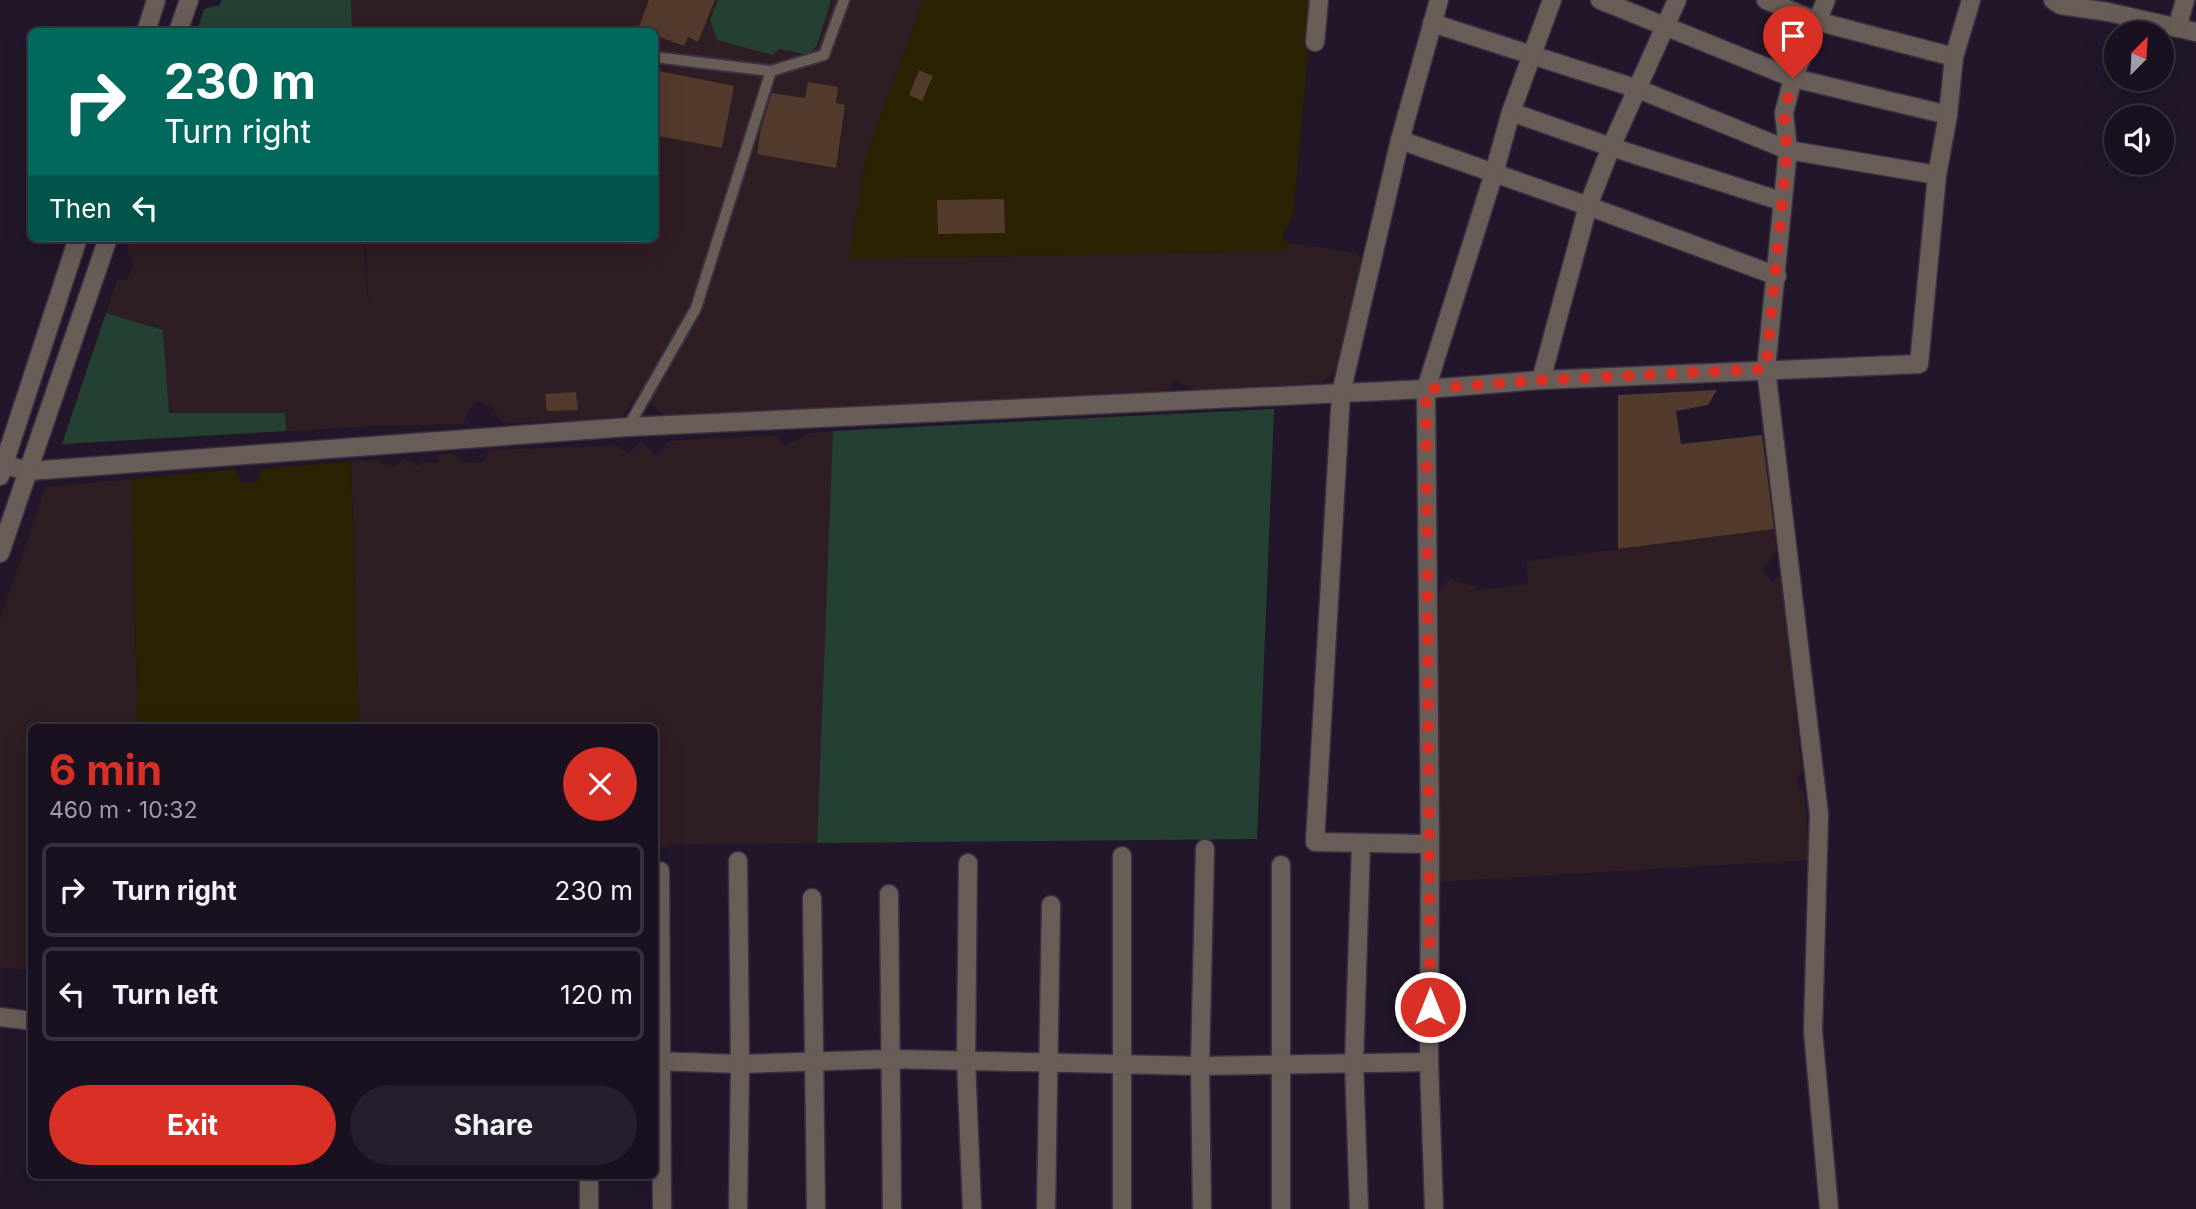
<!DOCTYPE html>
<meta charset="utf-8">
<style>
:root{--surface:#191020;--page:#261e2d;--text:#f1f3f6;--muted:#9f9da5;--line:#37303e;--accent:#d93025}
body{margin:0;font-family:Inter,sans-serif;background:var(--page);color:var(--text);height:100vh;display:flex;flex-direction:column;font-size:26px;white-space:nowrap}
*{box-sizing:border-box;margin:0}
p{font-size:23px;color:var(--muted)}
.icon{flex:none;width:38px;height:38px;fill:none;stroke:currentColor;stroke-width:2;stroke-linecap:round;stroke-linejoin:round}
.map{position:relative;flex:1;overflow:hidden}
.drawer{position:absolute;left:28px;top:724px;width:630px;height:455px;display:flex;flex-direction:column;background:var(--surface);border-radius:10px;box-shadow:0 7px 28px #0002,0 0 0 2px var(--line)}
.drawer>*{flex:none}
.top-card{position:absolute;left:28px;top:28px;width:630px;height:214px;border-radius:10px;box-shadow:0 7px 28px #0002,0 0 0 2px var(--line);background:#00695c;color:#fff;overflow:hidden}
.needle{width:46px;rotate:24deg}
.controls{position:absolute;left:2104px;top:21px;display:grid;gap:14px}
.controls a{display:grid;place-items:center;width:70px;height:70px;border-radius:50%;background:var(--surface);box-shadow:0 7px 28px #0002,0 0 0 2px var(--line);font-size:35px}
.pin{position:absolute;display:grid;place-items:center;width:60px;height:60px;color:#fff;margin:-72px -30px;border-radius:50% 50% 50% 0;rotate:-45deg;box-shadow:0 0 7px #0007}
.pin .icon{rotate:45deg}
.me{position:absolute;width:77px;margin:-38px;rotate:0deg;stroke-linejoin:round;filter:drop-shadow(0 0 5px #0008)}
.turn{display:flex;align-items:center;gap:24px;height:147px;padding:0 21px;font-size:32px}
.turn .icon{width:91px;height:91px;stroke-width:2.5}
.turn b{display:block;font-size:49px;line-height:60px}
.then{display:flex;align-items:center;height:66px;padding:0 21px;background:#0003;gap:14px;font-size:26px}
.round{display:grid;place-items:center;flex:none;width:74px;height:74px;border-radius:37px;background:var(--page)}
.overview{display:flex;align-items:center;justify-content:space-between;height:119px;padding:0 21px}
h1{font-size:42px;font-weight:700;line-height:52px;color:var(--accent)}
.action{display:flex;gap:14px;margin-top:auto;padding:14px 21px}
.action a{flex:1;height:80px;border-radius:42px;background:var(--accent);color:#fff;font-size:28px;font-weight:700;line-height:80px;text-align:center}
.action a+a{background:var(--page);color:var(--text)}
ul{padding:0;list-style:none}
li{display:flex;align-items:center;gap:21px;height:94px;margin:0 14px 10px;padding:0 7px;border:4px solid var(--line);border-radius:10px}
li div{flex:1}
li b{display:block;font-size:26px}
li em{font-style:normal}
.map>svg:first-child{display:block}
.industrial{fill:#2e1d23}
.green{fill:#244032}
.sand{fill:#2a2202}
.building{fill:#523a2d}
.lines{fill:none;stroke-linecap:round;stroke-linejoin:round}
.service-casing{stroke:#3c3144;stroke-width:14}
.minor-casing{stroke:#3c3144;stroke-width:21}
.tertiary-casing{stroke:#3c3144;stroke-width:21}
.service{stroke:#695d57;stroke-width:10}
.minor{stroke:#695d57;stroke-width:18}
.tertiary{stroke:#695d57;stroke-width:18}
.route{stroke:#d93025;stroke-width:12;stroke-dasharray:0 21.6}
</style>
<div class="map">
<svg width="2196" height="1209" viewBox="0 0 2196 1209">
<rect width="100%" height="100%" fill="#21162a"/>
<g class="industrial">
<polygon points="351,0 923,0 867,153 849,259 1288,251 1290,243 1357,253 1364,262 1336,372 1321,383 1192,390 1175,380 1167,391 666,416 638,394 622,419 503,423 493,410 494,408 475,400 463,424 378,426 62,444 117,280 127,280 134,265 127,253 131,238 363,238 369,311 365,238 654,238 654,32 352,31"/>
<polygon points="833,431 817,843 668,845 667,847 655,848 654,728 359,728 351,461 376,460 393,468 404,458 417,466 423,462 439,463 438,455 451,453 463,461 476,463 486,460 489,450 617,445 628,454 639,443 643,443 657,457 668,441 776,435 785,446 810,433"/>
<polygon points="131,479 138,728 32,728 31,971 0,967 0,619 45,487"/>
<polygon points="1774,529 1777,552 1762,570 1772,582 1781,575 1802,772 1797,777 1798,788 1804,792 1810,860 1437,882 1439,597 1441,588 1451,578 1457,582 1476,586 1478,590 1528,584 1527,561"/>
</g>
<g class="green">
<polygon points="221,0 351,0 352,31 197,31 204,9 220,5"/>
<polygon points="718,0 831,0 817,45 809,55 780,49 772,55 717,40 710,20"/>
<polygon points="106,313 163,330 169,413 285,413 286,431 62,444"/>
<polygon points="1274,409 1257,839 817,843 833,431"/>
</g>
<g class="sand">
<polygon points="923,0 1311,0 1313,3 1293,216 1282,237 1290,243 1288,251 849,259 867,153"/>
<polygon points="351,461 359,728 138,728 131,479 235,469 242,483 258,482 260,469"/>
</g>
<g class="building">
<polygon points="649,0 715,0 698,42 688,37 684,46 654,35 654,32 638,29"/>
<polygon points="654,70 734,86 722,148 654,135"/>
<polygon points="919,70 933,76 922,101 909,95"/>
<polygon points="808,82 838,87 836,103 845,105 836,168 757,154 761,128 772,93 805,98"/>
<polygon points="1004,199 1005,233 938,234 937,200"/>
<polygon points="1717,390 1708,405 1676,411 1681,444 1762,435 1774,529 1618,549 1618,395"/>
<polygon points="576,392 578,410 547,411 545,394"/>
</g>
<g class="lines">
<defs>
<g id="service">
<polyline points="654,57 771,71 824,55 844,0"/>
<polyline points="628,427 696,308 771,71"/>
</g>
<g id="minor">
<polyline points="1600,0 1793,78 1948,115"/>
<polyline points="1766,0 1816,21 1954,57"/>
<polyline points="1826,0 1793,78 1784,113 1788,150 1766,369 1819,814 1813,1031 1829,1209"/>
<polyline points="2053,0 2061,5 2108,12 2196,32"/>
<polyline points="1432,23 1638,89 1788,150 1937,175"/>
<polyline points="2177,28 2185,0"/>
<polyline points="1315,42 1319,0"/>
<polyline points="1511,112 1611,147 1781,201"/>
<polyline points="1400,140 1588,206 1777,276"/>
<polyline points="1541,380 1588,206 1611,147 1677,0"/>
<polyline points="4,465 29,471 628,427 1426,389 1541,380 1919,364 1937,175 1948,115 1954,57 1971,0"/>
<polyline points="1430,844 1315,842 1341,393 1400,140 1439,0"/>
<polyline points="1122,856 1122,1209"/>
<polyline points="968,863 966,1060 972,1209"/>
<polyline points="1281,865 1281,1209"/>
<polyline points="660,871 662,1209"/>
<polyline points="889,894 892,1209"/>
<polyline points="812,898 816,1209"/>
<polyline points="0,1017 32,1021"/>
<polyline points="654,1061 740,1064 891,1059 1200,1066 1429,1062"/>
<polyline points="589,1176 589,1209"/>
<polyline points="738,1209 740,1064 738,861"/>
<polyline points="1046,1209 1051,905"/>
<polyline points="1202,1209 1200,1066 1205,849"/>
<polyline points="1359,1209 1354,1064 1361,844"/>
<polyline points="1434,1209 1429,1062 1430,844 1426,389 1494,173 1511,112 1552,0"/>
</g>
<g id="tertiary">
<polyline points="146,32 156,0"/>
<polyline points="178,32 189,0"/>
<polyline points="0,476 78,238"/>
<polyline points="0,553 108,238"/>
</g>
</defs>
<use href="#service" class="service-casing"/>
<use href="#minor" class="minor-casing"/>
<use href="#tertiary" class="tertiary-casing"/>
<use href="#service" class="service"/>
<use href="#minor" class="minor"/>
<use href="#tertiary" class="tertiary"/>
</g>
<g class="lines">
<polyline class="route" points="1430,1007 1426,389 1541,380 1766,369 1787,150 1784,113 1793,78"/>
</g>
</svg>
<div class="controls">
<a><svg class="needle" viewBox="-14 -14 28 28"><path d="M0-13l5 13h-10z" fill="#e53935"/><path d="M0 13l5-13h-10z" fill="#9f9da5"/></svg></a>
<a><svg class="icon" aria-label="sound" viewBox="0 0 24 24"><path d="M4 9h4l5-4v14l-5-4H4zM17 9q2 3 0 6"/></svg></a>
</div>
<div class="pin" style="left:1793px;top:78px;background:#d93025"><svg class="icon" aria-label="arrive" viewBox="0 0 24 24"><path d="M6 21V4h12l-3 4 3 4H6"/></svg></div>
<svg class="me" style="left:1430px;top:1007px" viewBox="-20 -20 40 40"><circle r="17" fill="#d93025" stroke="#fff" stroke-width="3"/><path d="M0-11L8 9 0 5-8 9z" fill="#fff"/></svg>
<div class="top-card">
<div class="turn"><svg class="icon" aria-label="right" viewBox="0 0 24 24"><path d="M7 20v-9h11M14 6l5 5-5 5"/></svg><div><b>230 m</b>Turn right</div></div>
<div class="then">Then<svg class="icon" aria-label="left" viewBox="0 0 24 24"><path d="M17 20v-9H6M10 6l-5 5 5 5"/></svg></div>
</div>
<section class="drawer">
<div class="overview"><div><h1>6 min</h1><p>460 m · 10:32</p></div><a class="round" style="background:#d93025;color:#fff"><svg class="icon" aria-label="close" viewBox="0 0 24 24"><path d="M6 6l12 12M18 6L6 18"/></svg></a></div>
<ul>
<li><svg class="icon" aria-label="right" viewBox="0 0 24 24"><path d="M7 20v-9h11M14 6l5 5-5 5"/></svg><div><b>Turn right</b></div><em>230 m</em></li>
<li><svg class="icon" aria-label="left" viewBox="0 0 24 24"><path d="M17 20v-9H6M10 6l-5 5 5 5"/></svg><div><b>Turn left</b></div><em>120 m</em></li>
</ul>
<div class="action"><a>Exit</a><a>Share</a></div>
</section>
</div>
